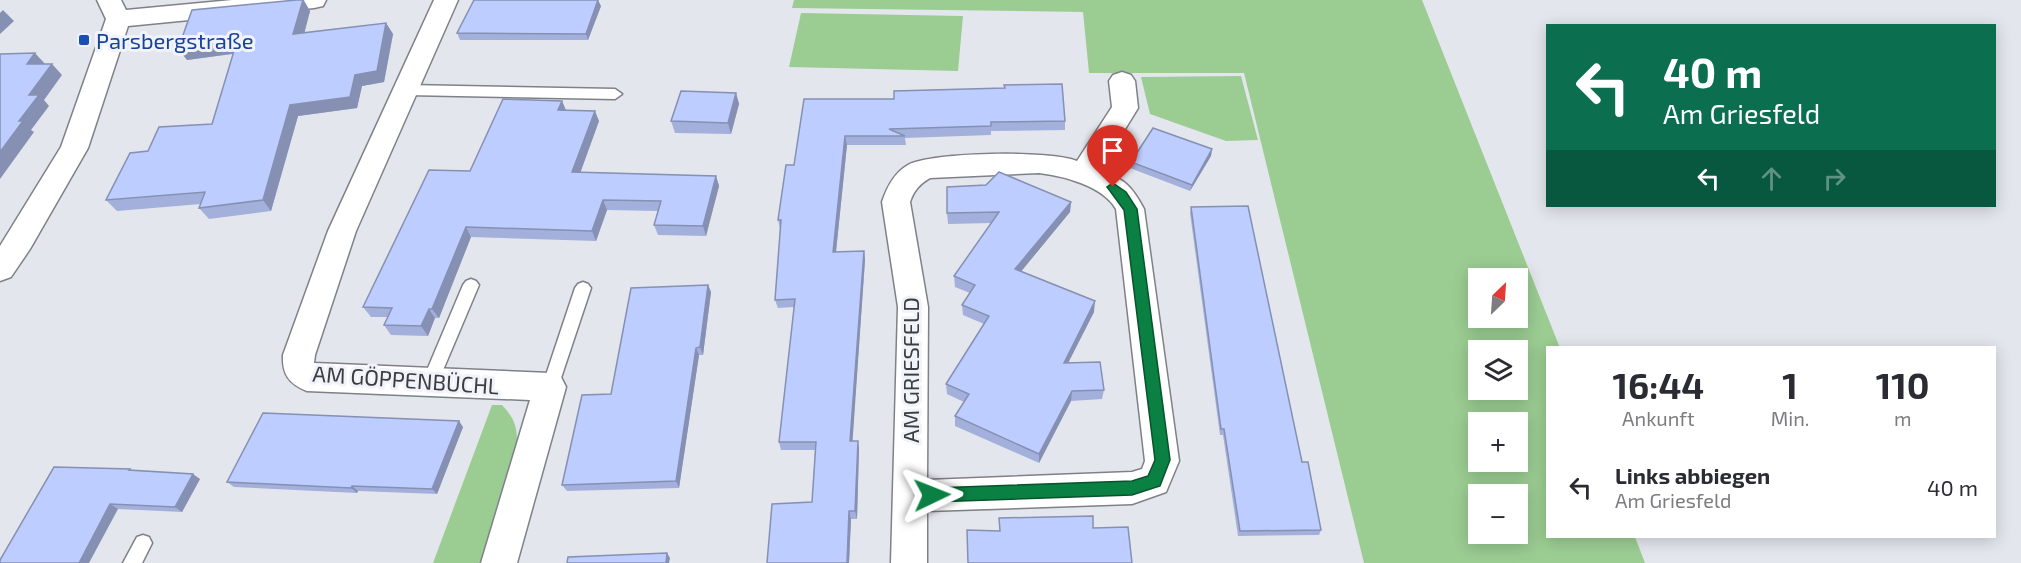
<!DOCTYPE html>
<html lang="de">
<meta charset="utf-8">
<style>
:root{--surface:#fff;--page:#f7f7f7;--text:#2b2b33;--muted:#7c7c81}
body{margin:0;font-family:"Exo 2",sans-serif;background:var(--page);color:var(--text);height:100vh;display:flex;flex-direction:column;font-size:22px;white-space:nowrap}
*{box-sizing:border-box;margin:0}
p{font-size:20px;color:var(--muted)}
.icon{flex:none;width:33px;height:33px;fill:none;stroke:currentColor;stroke-width:2;stroke-linecap:round;stroke-linejoin:round}
.map{position:relative;flex:1;overflow:hidden}
.drawer{position:absolute;left:1546px;top:346px;width:450px;height:192px;display:flex;flex-direction:column;background:var(--surface);border-radius:0px;box-shadow:0 3px 15px #0003}
.drawer>*{flex:none}
.top-card{position:absolute;left:1546px;top:24px;width:450px;height:183px;border-radius:0px;box-shadow:0 3px 15px #0003;background:#0b6e4f;color:#fff;overflow:hidden}
.needle{width:39px;rotate:25deg}
.controls{position:absolute;left:1468px;top:268px;display:grid;gap:12px}
.controls a{display:grid;place-items:center;width:60px;height:60px;border-radius:0px;background:var(--surface);box-shadow:0 3px 15px #0003;font-size:30px}
.pin{position:absolute;display:grid;place-items:center;width:51px;height:51px;color:#fff;margin:-62px -26px;border-radius:50% 50% 50% 0;rotate:-45deg;box-shadow:0 0 6px #0007}
.pin .icon{rotate:45deg}
.me{position:absolute;width:66px;margin:-33px;rotate:88deg;stroke-linejoin:round;filter:drop-shadow(0 0 4px #0008)}
.turn{display:flex;align-items:center;gap:21px;height:126px;padding:0 18px;font-size:27px}
.turn .icon{width:78px;height:78px;stroke-width:2.5}
.turn b{display:block;font-size:42px;line-height:51px}
.lanes{display:flex;align-items:center;height:57px;padding:0 18px;background:#0003;justify-content:center;gap:30px;direction:ltr}
.lanes .off{opacity:.35}
.eta{display:flex;justify-content:space-evenly;align-items:center;height:102px;text-align:center}
.eta b{font-size:36px;font-weight:700;line-height:42px}
ul{padding:0;list-style:none}
li{display:flex;align-items:center;gap:18px;height:78px;padding:0 18px}
li div{flex:1}
li b{display:block;font-size:22px}
li em{font-style:normal}
.map>svg:first-child{display:block}
.green{fill:#9bcd92;fill-rule:evenodd}
.lines{fill:none;stroke-linecap:round;stroke-linejoin:round}
.lane-casing{stroke:#7e8187;stroke-width:3}
.street-casing{stroke:#7e8187;stroke-width:3}
.lane{fill:#fff;fill-rule:evenodd}
.street{fill:#fff;fill-rule:evenodd}
.wall{fill:#a3b0db}
.shaded-wall{fill:#8590b2}
.building{fill:#becdff;stroke:#8590b2;stroke-width:1.5}
.route{fill:#0b8043;stroke:#07532c;stroke-width:1.5}
.transit-dot{fill:#1a4fb4;stroke:#f1f3fb;stroke-width:2}
.labels{text-anchor:middle;dominant-baseline:central;stroke-width:6;stroke-linejoin:round;paint-order:stroke}
.transit-label{font-size:22px;fill:#164399;stroke:#f1f3fb;text-anchor:start}
.street-label{font-size:22px;fill:#3c3d40;stroke:#f1f3fb}
</style>
<div class="map">
<svg width="2021" height="563" viewBox="0 0 2021 563">
<rect width="100%" height="100%" fill="#e4e6ee"/>
<g class="green">
<path d="M794,0h628l138,348h-12v189h87l10,26h-281l-120,-490h-155l-6,-61 -291,-4zM1479,279h39v39h-39zM1479,351h39v39h-39zM1479,423h39v39h-39zM1479,495h39v39h-39z"/>
<polygon points="801,13 963,16 958,71 789,67"/>
<polygon points="1241,76 1258,140 1226,141 1150,114 1141,77"/>
<path d="M492,405h10c11,12 15,20 15,36l-35,122h-49z"/>
</g>
<g class="lines">
<defs>
<g id="lane">
<polygon points="407,85 615,89 622,94 615,99 407,95 400,90"/>
<polygon points="471,279 476,281 479,285 438,382 436,387 430,389 424,387 422,382 463,285 466,281"/>
<polygon points="583,282 588,284 591,288 558,387 556,392 550,394 544,392 542,387 575,288 578,284"/>
<polygon points="143,535 149,537 152,543 142,563 123,563 137,537"/>
</g>
<g id="street">
<polygon points="97,0 121,0 126,10 232,0 326,0 323,6 314,8 128,26 88,148 30,249 11,277 0,281 0,246 61,147 106,19"/>
<path d="M434,0h24l-102,231 -41,124 -1,8 236,10 11,4 5,10 -49,176h-36l49,-163 -223,-9c-18,-7 -25,-17 -24,-36l45,-124z"/>
<path d="M1122,72l9,3 4,6 3,27 -38,62c25,10 31,15 44,39l35,252 -13,31 -34,12 -205,7v52h-36l7,-256 -16,-105c5,-15 12,-29 26,-37 24,-13 143,-15 169,-4l35,-54 -3,-26 4,-6zM1039,173c25,3 64,13 77,36l29,252 -3,8 -10,3 -205,8 1,-173 -18,-105c4,-12 10,-18 20,-24z"/>
</g>
</defs>
<use href="#lane" class="lane-casing"/>
<use href="#street" class="street-casing"/>
<use href="#lane" class="lane"/>
<use href="#street" class="street"/>
</g>
<g class="wall">
<polygon points="296,0 304,0 310,11 304,33 386,23 393,34 384,82 362,86 357,108 298,116 271,211 209,219 199,208 201,204 117,211 106,200 148,151 212,124 233,54 187,60"/>
<polygon points="601,6 588,40 460,40 457,33"/>
<polygon points="736,93 739,104 731,134 675,133 671,121"/>
<polygon points="804,99 1065,121 1065,130 991,131 991,135 905,138 906,145 847,145 836,252 864,251 865,260 852,441 859,449 857,519 851,519 849,563 767,563 812,502 815,450 781,450 779,442 794,307 778,308 775,300 780,229 778,220 794,165"/>
<polygon points="562,101 566,110 599,121 580,172 716,176 719,186 706,236 658,235 654,225 658,211 607,210 596,241 471,237 439,318 435,318 428,336 391,335 384,325 388,317 371,317 363,307 470,171"/>
<polygon points="1212,149 1211,156 1190,191 1130,168 1131,162"/>
<polygon points="1071,202 1070,212 1021,271 1094,312 1068,363 1104,390 1102,399 1071,401 1039,463 955,426 955,416 964,402 947,394 946,384 984,324 963,315 962,305 970,293 955,287 954,276 992,223 948,224 947,213"/>
<polygon points="1191,207 1302,462 1321,530 1319,535 1238,536 1223,435 1220,435 1190,213"/>
<polygon points="708,285 711,292 703,355 699,355 679,488 567,491 562,485 611,394"/>
<polygon points="463,427 437,494 358,491 357,493 234,487 227,482"/>
<polygon points="132,471 200,479 182,512 118,509 0,563"/>
</g>
<g class="shaded-wall">
<polygon points="303,0 310,11 301,46 293,34"/>
<polygon points="598,0 601,6 588,40 586,34"/>
<polygon points="3,10 14,21 0,34 0,13"/>
<polygon points="386,23 393,34 384,82 362,86 357,108 298,116 271,211 263,200 290,105 355,75"/>
<polygon points="237,41 245,52 187,60 178,49"/>
<polygon points="35,53 46,65 27,64"/>
<polygon points="52,64 62,75 44,100 49,106 31,130 34,132 0,179 0,152 19,121 29,95"/>
<polygon points="736,93 739,104 731,134 728,123"/>
<polygon points="562,101 566,111 558,110"/>
<polygon points="595,111 599,121 577,182 572,172"/>
<polygon points="845,136 847,145 835,261 833,252"/>
<polygon points="1212,149 1211,156 1190,191 1192,185"/>
<polygon points="716,176 719,186 706,236 703,226"/>
<polygon points="603,200 607,210 596,241 592,231"/>
<polygon points="1071,202 1070,212 1015,279 1015,269"/>
<polygon points="466,227 471,237 439,318 432,309"/>
<polygon points="864,251 865,260 852,449 850,441"/>
<polygon points="708,285 711,292 703,355 700,347"/>
<polygon points="1095,301 1094,312 1063,373 1064,363"/>
<polygon points="429,309 435,318 428,336 421,326"/>
<polygon points="696,348 699,355 679,488 676,481"/>
<polygon points="1072,391 1071,401 1039,463 1039,454"/>
<polygon points="459,421 463,427 437,494 432,489"/>
<polygon points="858,441 859,449 857,519 855,511"/>
<polygon points="193,474 200,479 182,512 175,507"/>
<polygon points="352,486 358,491 357,493 351,488"/>
<polygon points="110,504 118,509 89,563 79,563"/>
<polygon points="849,511 851,519 849,563 847,563"/>
<polygon points="667,553 670,558 669,563 666,563"/>
</g>
<g class="building">
<polygon points="296,0 303,0 293,34 386,23 377,71 355,75 350,97 290,105 263,200 199,208 205,192 106,200 130,153 148,151 159,127 212,124 237,41 178,49 192,10"/>
<polygon points="474,0 598,0 586,34 457,33"/>
<polygon points="35,53 27,64 52,64 29,95 39,95 19,121 23,121 0,152 0,54"/>
<polygon points="1062,84 1065,121 991,122 991,126 889,129 905,136 845,136 833,252 864,251 850,441 858,441 855,511 849,511 847,563 767,563 772,504 812,502 816,442 779,442 795,299 775,300 781,220 778,220 786,165 794,165 804,99 894,99 894,91 1005,88 1004,85"/>
<polygon points="681,91 736,93 728,123 671,121"/>
<polygon points="503,99 562,101 558,110 595,111 572,172 716,176 703,226 654,225 661,201 603,200 592,231 466,227 432,309 429,309 421,326 384,325 392,308 363,307 429,170 470,171"/>
<polygon points="1153,128 1212,149 1192,185 1131,162"/>
<polygon points="999,172 1071,202 1015,269 1095,301 1064,363 1100,362 1104,390 1072,391 1039,454 955,416 969,394 946,384 989,316 962,305 975,285 954,276 999,212 947,213 947,187 986,185"/>
<polygon points="1248,206 1302,462 1308,462 1321,530 1240,531 1224,429 1221,429 1191,207"/>
<polygon points="708,285 700,347 696,348 676,481 562,485 582,395 611,394 631,288"/>
<polygon points="263,413 459,421 432,489 352,486 351,488 227,482"/>
<polygon points="54,467 130,469 129,470 193,474 175,507 110,504 79,563 0,563 0,560"/>
<polygon points="1093,516 1093,528 1128,527 1132,563 968,563 967,530 1000,531 999,518"/>
<polygon points="667,553 666,563 567,563 568,557"/>
</g>
<polygon class="route" points="1113,183 1126,192 1137,209 1170,460 1160,486 1132,495 932,502 926,500 924,495 926,490 932,488 1132,481 1148,476 1155,460 1124,210 1107,187"/>
<rect class="transit-dot" x="78" y="34" width="12" height="12" rx="3"/>
<g class="labels">
<g class="transit-label">
<text x="96" y="40">Parsbergstraße</text>
</g>
<g class="street-label">
<text transform="translate(910 370) rotate(-90)">AM GRIESFELD</text>
<text transform="translate(406 379) rotate(4)">AM GÖPPENBÜCHL</text>
</g>
</g>
</svg>
<div class="controls">
<a><svg class="needle" viewBox="-14 -14 28 28"><path d="M0-13l5 13h-10z" fill="#e53935"/><path d="M0 13l5-13h-10z" fill="#7c7c81"/></svg></a>
<a><svg class="icon" aria-label="layers" viewBox="0 0 24 24"><path d="M12 4l9 5-9 5-9-5zM3 14l9 5 9-5"/></svg></a>
<a>+</a>
<a>−</a>
</div>
<div class="pin" style="left:1113px;top:187px;background:#d93025"><svg class="icon" aria-label="arrive" viewBox="0 0 24 24"><path d="M6 21V4h12l-3 4 3 4H6"/></svg></div>
<svg class="me" style="left:932px;top:495px" viewBox="-20 -20 40 40"><path d="M0-17L14 15 0 8-14 15z" fill="#0b8043" stroke="#fff" stroke-width="4"/></svg>
<div class="top-card">
<div class="turn"><svg class="icon" aria-label="left" viewBox="0 0 24 24"><path d="M17 20v-9H6M10 6l-5 5 5 5"/></svg><div><b>40 m</b>Am Griesfeld</div></div>
<div class="lanes"><svg class="icon" aria-label="left" viewBox="0 0 24 24"><path d="M17 20v-9H6M10 6l-5 5 5 5"/></svg><svg class="icon off" aria-label="ahead" viewBox="0 0 24 24"><path d="M12 20V5M6 11l6-6 6 6"/></svg><svg class="icon off" aria-label="right" viewBox="0 0 24 24"><path d="M7 20v-9h11M14 6l5 5-5 5"/></svg></div>
</div>
<section class="drawer">
<div class="eta">
<div><b>16:44</b><p>Ankunft</p></div>
<div><b>1</b><p>Min.</p></div>
<div><b>110</b><p>m</p></div>
</div>
<ul>
<li><svg class="icon" aria-label="left" viewBox="0 0 24 24"><path d="M17 20v-9H6M10 6l-5 5 5 5"/></svg><div><b>Links abbiegen</b><p>Am Griesfeld</p></div><em>40 m</em></li>
</ul>
</section>
</div>
